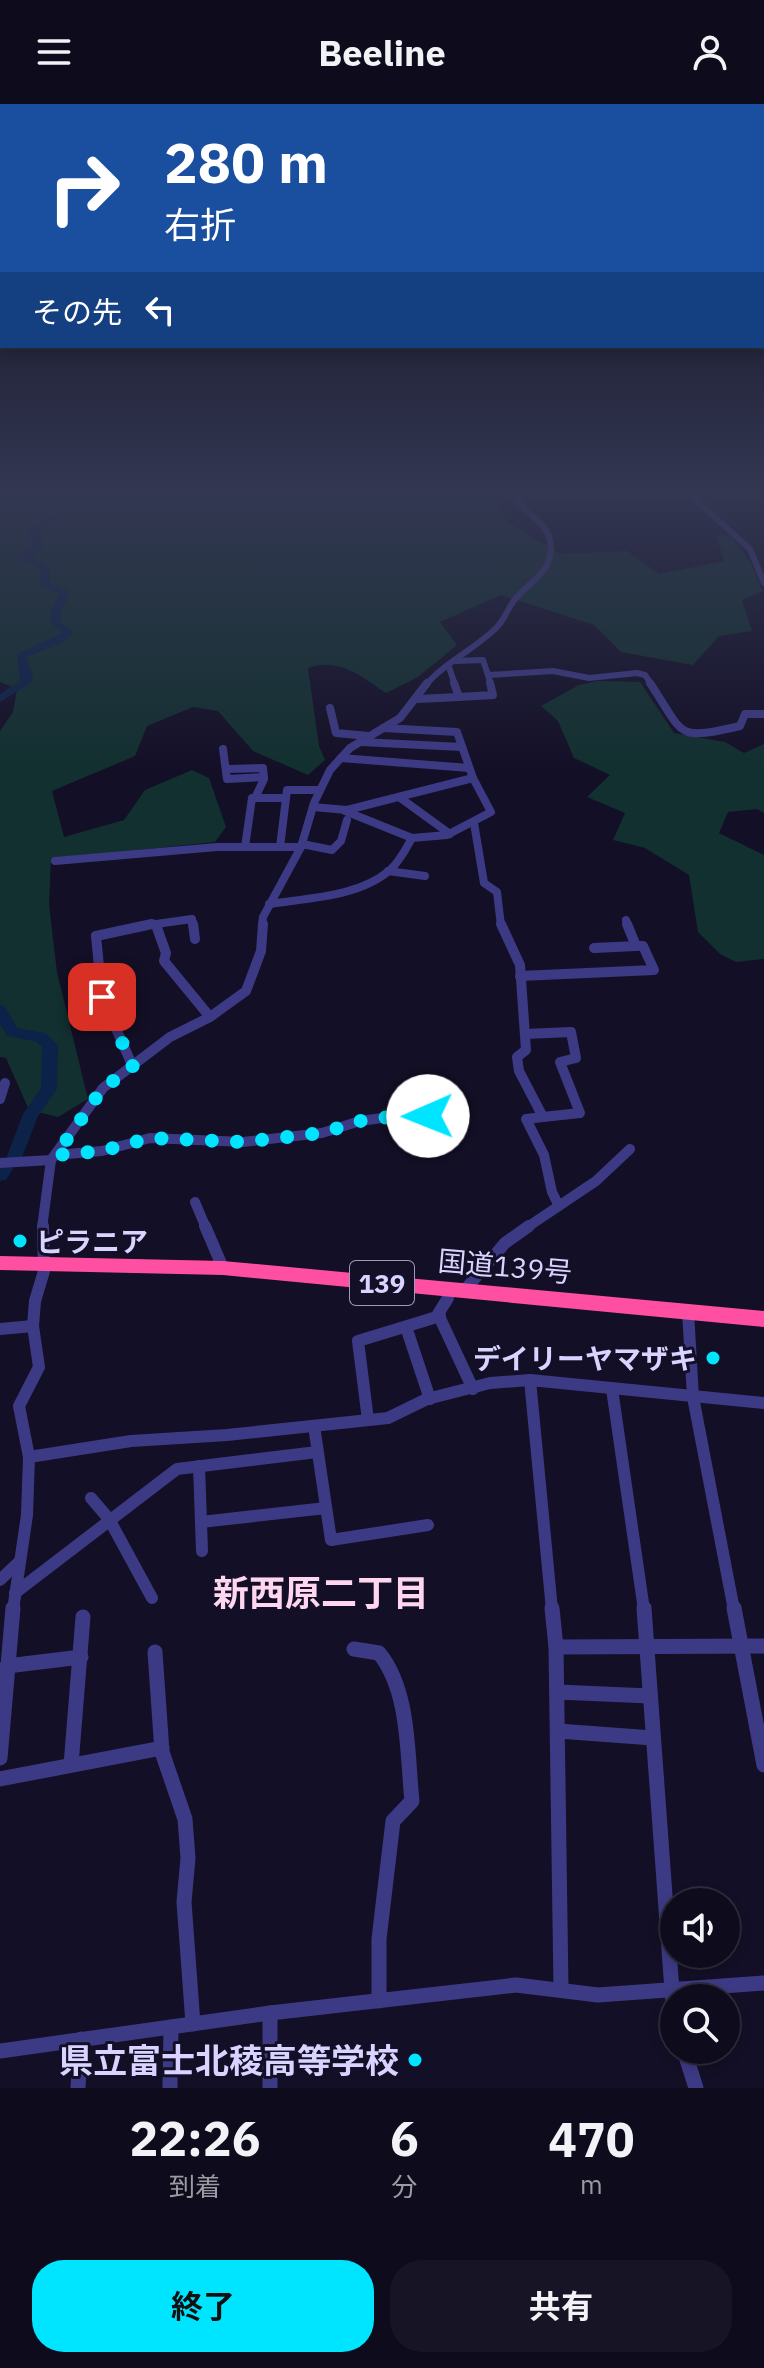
<!DOCTYPE html>
<html lang="ja">
<meta charset="utf-8">
<style>
:root{--surface:#0e0b1c;--page:#171425;--text:#f1f3f6;--muted:#9b9ba3;--line:#2e2b3b;--accent:#00e5ff}
body{margin:0;font-family:"IBM Plex Sans","Noto Sans JP",sans-serif;background:var(--page);color:var(--text);height:100vh;display:flex;flex-direction:column;font-size:30px;white-space:nowrap}
*{box-sizing:border-box;margin:0}
p{font-size:26px;color:var(--muted)}
.icon{flex:none;width:44px;height:44px;fill:none;stroke:currentColor;stroke-width:2;stroke-linecap:round;stroke-linejoin:round}
.map{position:relative;height:1984px;overflow:hidden}
.sheet{display:flex;flex-direction:column;background:var(--surface);flex:1}
.sheet>*{flex:none}
.guide{position:absolute;left:0px;top:0px;width:764px;height:244px;box-shadow:0 4px 12px #0003,0 0 0 2px var(--line);background:#1a4fa0;color:#fff;overflow:hidden}
.buttons{position:absolute;left:660px;top:1784px;display:grid;gap:16px}
.buttons a{display:grid;place-items:center;width:80px;height:80px;border-radius:50%;background:var(--surface);box-shadow:0 4px 12px #0003,0 0 0 2px var(--line);font-size:40px}
.pin{position:absolute;display:grid;place-items:center;width:68px;height:68px;color:#fff;margin:-34px;border-radius:16px;box-shadow:0 4px 12px #0006}
.me{position:absolute;width:88px;margin:-44px;rotate:269deg;stroke-linejoin:round;filter:drop-shadow(0 0 6px #0008)}
.turn{display:flex;align-items:center;gap:28px;height:168px;padding:0 32px;font-size:36px}
.turn .icon{width:104px;height:104px;stroke-width:2.5}
.turn b{display:block;font-size:56px;line-height:68px}
.then{display:flex;align-items:center;height:76px;padding:0 32px;background:#0003;gap:16px;font-size:30px}
.eta{display:flex;justify-content:space-evenly;align-items:center;height:136px;text-align:center}
.eta b{font-size:48px;font-weight:700;line-height:56px}
.action{display:flex;gap:16px;margin-top:auto;padding:16px 32px}
.action a{flex:1;height:92px;border-radius:32px;background:var(--accent);color:#111;font-size:32px;font-weight:700;line-height:92px;text-align:center}
.action a+a{background:var(--page);color:var(--text)}
header{display:flex;justify-content:space-between;align-items:center;height:104px;padding:0 32px;background:var(--surface);font-size:36px;font-weight:700}
.map>svg:first-child{display:block}
.green{fill:#12302f}
.lines{fill:none;stroke-linecap:round;stroke-linejoin:round}
.river{fill:#0c2248;fill-rule:evenodd}
.minor-far4{stroke:#3d3a85;stroke-width:6}
.minor-far3{stroke:#3d3a85;stroke-width:8}
.minor-far2{stroke:#3d3a85;stroke-width:10}
.minor-far1{stroke:#3d3a85;stroke-width:12}
.minor{stroke:#3d3a85;stroke-width:15}
.highway{fill:#ff4fa3;fill-rule:evenodd}
.route{stroke:#00e5ff;stroke-width:14;stroke-dasharray:0 25.2}
.poi-dot{fill:#00e5ff;stroke:#130f26;stroke-width:3}
.labels{text-anchor:middle;dominant-baseline:central;stroke-width:6;stroke-linejoin:round;paint-order:stroke}
.shield{fill:#130f26;stroke:#9e99be;stroke-width:2}
.shield-label{font-size:26px;font-weight:bold;fill:#d9d4ff}
.poi-label{font-size:28px;font-weight:bold;fill:#d9d4ff;stroke:#130f26;text-anchor:start}
.street-label{font-size:28px;fill:#d9d4ff;stroke:#130f26}
.near-poi-label{font-size:34px;font-weight:bold;fill:#d9d4ff;stroke:#130f26;text-anchor:end}
.near-neighbourhood-label{font-size:36px;font-weight:bold;fill:#ffd6f0;stroke:#130f26}
</style>
<header><svg class="icon" aria-label="menu" viewBox="0 0 24 24"><path d="M4 6h16M4 12h16M4 18h16"/></svg>Beeline<svg class="icon" aria-label="person" viewBox="0 0 24 24"><circle cx="12" cy="8" r="4"/><path d="M4 21q1-7 8-7t8 7"/></svg></header>
<div class="map">
<svg width="764" height="1984" viewBox="0 0 764 1984">
<rect width="100%" height="100%" fill="#130f26"/>
<g class="green">
<path d="M0,389h493l15,30 53,31 66,-3 32,23 65,-13 -8,-27 15,3 21,28 11,26 -21,9 10,31 -33,5 -26,29 -72,-13 -27,-27 -93,-30 -61,27 17,23 -39,32 -32,16c-25,-17 -47,-36 -78,-25l11,78 6,14 -17,15 -55,-24 -35,-40 -25,-4 -46,19 -12,30 -83,35 12,46 60,-17 21,-30 47,-20 17,8 17,49 -11,15 -164,17 -2,45 8,68 31,127 -30,18 -29,-7 -23,-52 -6,-1v-326l13,-19 4,-23 -17,-7z"/>
<polygon points="598,577 640,578 674,629 725,638 744,649 764,640 764,709 757,705 728,708 719,729 764,751 764,855 736,858 720,850 698,828 689,771 645,744 613,736 625,709 587,693 610,671 574,654 558,617 541,602 579,581"/>
</g>
<g class="lines">
<g class="river">
<polygon points="30,389 45,390 42,398 56,416 36,428 45,442 31,453 50,465 49,478 70,488 62,505 60,517 73,529 64,538 27,553 33,573 31,579 0,598 0,590 20,577 17,550 62,529 50,518 52,505 59,489 40,482 40,466 20,453 35,441 26,427 46,415 34,398 37,393"/>
<polygon points="0,901 5,902 17,924 45,929 58,941 57,985 38,1012 21,1056 9,1056 7,1052 23,1010 41,984 42,943 35,937 7,932 0,920"/>
<polygon points="5,1059 11,1060 13,1065 6,1076 0,1077 0,1060"/>
</g>
<g class="minor-far4">
<polyline points="688,389 750,445 764,479"/>
<polyline points="456,557 483,556 488,571 553,567 589,574 637,569 645,571 652,581"/>
<polyline points="449,563 455,581"/>
<polyline points="488,571 491,581"/>
<path d="M426,581c15,-20 52,-38 71,-58 9,-9 12,-23 21,-31 16,-18 37,-26 32,-55 -3,-22 -30,-27 -35,-48"/>
</g>
<g class="minor-far3">
<polyline points="454,579 459,593 493,591 490,579"/>
<path d="M650,579c35,53 25,58 90,43l5,-12h19"/>
<polyline points="417,595 459,593"/>
<polyline points="330,604 336,629 369,632"/>
<polyline points="361,638 462,643"/>
<polyline points="223,645 227,675 264,673"/>
<polyline points="341,654 469,664"/>
<polyline points="226,665 263,664 264,675 255,694"/>
<polyline points="399,693 450,730"/>
<polyline points="313,703 347,706 473,674"/>
<polyline points="345,707 412,734"/>
<polyline points="474,719 484,779 497,788 501,822"/>
<polyline points="302,740 332,746 341,737 347,716"/>
<polyline points="245,743 252,694 286,694"/>
<polyline points="280,743 287,686 319,686"/>
<polyline points="55,757 217,743 301,743"/>
<polyline points="388,767 425,772"/>
<path d="M269,800c39,-6 90,-7 121,-34 10,-9 16,-21 22,-32l35,-3 44,-23 -18,-34 -16,-46 -74,-4"/>
<polyline points="626,816 628,822"/>
<polyline points="142,822 192,815 193,822"/>
<polyline points="262,822 263,813 301,743 314,699 330,666 350,644 400,614 427,579"/>
</g>
<g class="minor-far2">
<polyline points="193,820 195,835"/>
<polyline points="501,820 520,861 526,946 517,953 519,967 543,1013 526,1015 544,1051 552,1088 559,1102"/>
<polyline points="156,821 166,849 164,857 210,913"/>
<polyline points="594,844 636,842"/>
<polyline points="520,872 654,866 643,842 636,842 627,820"/>
<polyline points="525,930 571,928 576,954 560,958 580,1009 543,1013"/>
<polyline points="133,963 102,893 96,832 152,820"/>
<polyline points="0,995 5,979"/>
<polyline points="56,1051 102,1047 150,1034 243,1038 322,1029 360,1017 427,1008 431,1013 446,1012"/>
<polyline points="0,1059 51,1056"/>
<polyline points="195,1098 206,1124"/>
<polyline points="42,1124 51,1056 103,984 170,933 210,913 246,887 261,847 263,820"/>
<polyline points="526,1124 596,1077 630,1045"/>
</g>
<g class="minor-far1">
<polyline points="205,1122 223,1164"/>
<polyline points="464,1187 505,1139 529,1122"/>
<polyline points="448,1194 438,1210 473,1285"/>
<polyline points="688,1208 693,1293 734,1506"/>
<polyline points="406,1223 430,1295"/>
<polyline points="0,1225 33,1222"/>
<polyline points="530,1276 552,1506"/>
<polyline points="612,1285 644,1506"/>
<polyline points="368,1316 358,1237 440,1212"/>
<polyline points="314,1322 331,1436 428,1421"/>
<polyline points="29,1353 131,1337 227,1331 388,1314 427,1295 490,1279 530,1276 764,1299"/>
<polyline points="199,1362 202,1447"/>
<polyline points="91,1394 109,1415 152,1494"/>
<polyline points="201,1418 326,1404"/>
<polyline points="0,1476 20,1457"/>
<polyline points="15,1489 177,1365 317,1348"/>
<polyline points="13,1506 27,1411 29,1353 19,1302 39,1263 33,1222 35,1197 44,1167 43,1122"/>
</g>
<g class="minor">
<polyline points="552,1504 556,1543 561,1885"/>
<polyline points="644,1504 674,1914"/>
<polyline points="734,1504 764,1661"/>
<polyline points="556,1543 764,1542"/>
<path d="M354,1545l25,4c31,38 28,102 33,148l-19,20 -14,118v62"/>
<polyline points="155,1548 162,1648 185,1715 188,1754 184,1798 193,1920"/>
<polyline points="7,1562 81,1553"/>
<polyline points="557,1588 650,1592"/>
<polyline points="558,1627 653,1634"/>
<polyline points="0,1654 13,1504"/>
<polyline points="71,1661 83,1513"/>
<polyline points="0,1675 162,1644"/>
<polyline points="270,1909 270,1984"/>
<polyline points="684,1946 696,1984"/>
<polyline points="0,1947 270,1909 516,1881 598,1891 764,1879"/>
<polyline points="78,1984 81,1935"/>
<polyline points="170,1984 171,1923"/>
</g>
<polygon class="highway" points="0,1152 223,1157 764,1207 764,1223 223,1171 0,1166"/>
</g>
<linearGradient id="sky" x2="0" y2="1"><stop stop-color="#0a0815"/><stop offset="0.58" stop-color="#333752"/><stop offset="1" stop-color="#333752" stop-opacity="0"/></linearGradient>
<rect width="764" height="667" fill="url(#sky)"/>
<g class="lines">
<polyline class="route" points="102,893 133,963 103,984 56,1051 102,1047 150,1034 243,1038 322,1029 360,1017 427,1008 428,1012"/>
</g>
<g class="poi-dot">
<circle cx="20" cy="1137" r="8"/>
<circle cx="713" cy="1254" r="8"/>
<circle cx="415" cy="1956" r="8"/>
</g>
<g class="labels">
<rect class="shield" x="350" y="1157" width="64" height="44" rx="6"/>
<g class="shield-label">
<text x="382" y="1179">139</text>
</g>
<g class="poi-label">
<text x="36" y="1137">ピラニア</text>
<text x="697" y="1254" text-anchor="end">デイリーヤマザキ</text>
</g>
<g class="street-label">
<text transform="translate(505 1162) rotate(5)">国道139号</text>
</g>
<g class="near-poi-label">
<text x="399" y="1956">県立富士北稜高等学校</text>
</g>
<g class="near-neighbourhood-label">
<text x="321" y="1488">新西原二丁目</text>
</g>
</g>
</svg>
<div class="buttons">
<a><svg class="icon" aria-label="sound" viewBox="0 0 24 24"><path d="M4 9h4l5-4v14l-5-4H4zM17 9q2 3 0 6"/></svg></a>
<a><svg class="icon" aria-label="search" viewBox="0 0 24 24"><circle cx="10" cy="10" r="6"/><path d="M15 15l6 6"/></svg></a>
</div>
<div class="pin" style="left:102px;top:893px;background:#d93025"><svg class="icon" aria-label="arrive" viewBox="0 0 24 24"><path d="M6 21V4h12l-3 4 3 4H6"/></svg></div>
<svg class="me" style="left:428px;top:1012px" viewBox="-20 -20 40 40"><circle r="19" fill="#fff"/><path d="M0-13L10 11 0 6-10 11z" fill="#00e5ff"/></svg>
<div class="guide">
<div class="turn"><svg class="icon" aria-label="right" viewBox="0 0 24 24"><path d="M7 20v-9h11M14 6l5 5-5 5"/></svg><div><b>280 m</b>右折</div></div>
<div class="then">その先<svg class="icon" aria-label="left" viewBox="0 0 24 24"><path d="M17 20v-9H6M10 6l-5 5 5 5"/></svg></div>
</div>
</div>
<section class="sheet">
<div class="eta">
<div><b>22:26</b><p>到着</p></div>
<div><b>6</b><p>分</p></div>
<div><b>470</b><p>m</p></div>
</div>
<div class="action"><a>終了</a><a>共有</a></div>
</section>
